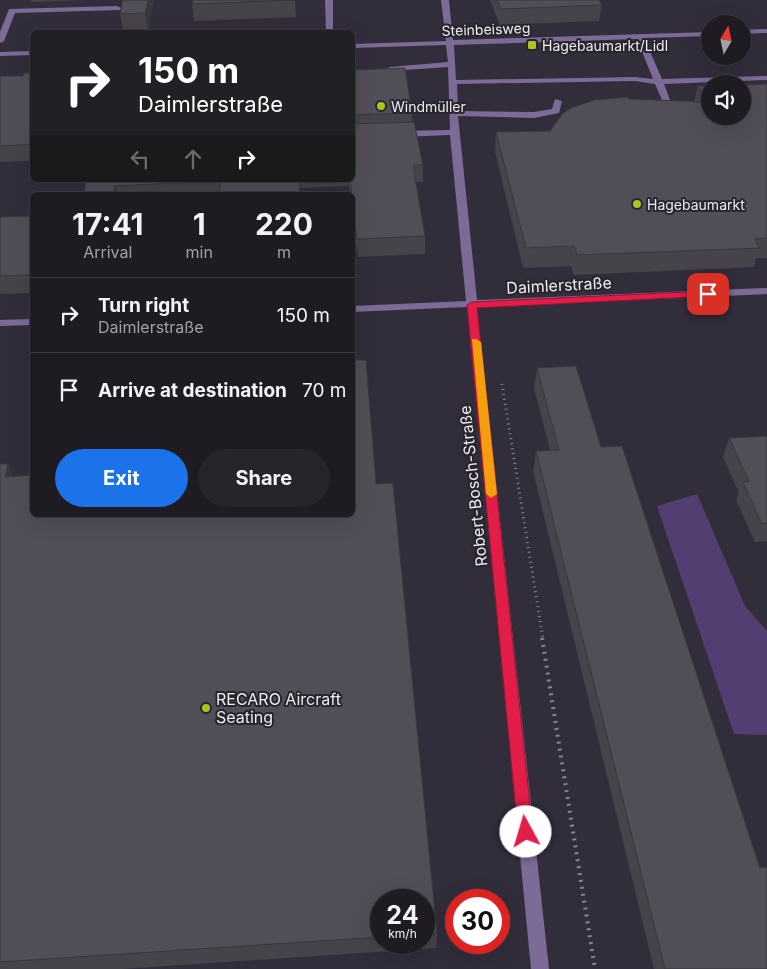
<!DOCTYPE html>
<meta charset="utf-8">
<style>
:root{--surface:#1e1c22;--page:#26252a;--text:#f1f3f6;--muted:#a1a1a5;--line:#3c3a40;--accent:#1a73e8}
body{margin:0;font-family:Inter,sans-serif;background:var(--page);color:var(--text);height:100vh;display:flex;flex-direction:column;font-size:19px;white-space:nowrap}
*{box-sizing:border-box;margin:0}
p{font-size:16px;color:var(--muted)}
.icon{flex:none;width:28px;height:28px;fill:none;stroke:currentColor;stroke-width:2;stroke-linecap:round;stroke-linejoin:round}
.map{position:relative;flex:1;overflow:hidden}
.sheet{position:absolute;left:30px;top:192px;width:325px;height:325px;display:flex;flex-direction:column;background:var(--surface);border-radius:8px;box-shadow:0 5px 20px #0002,0 0 0 1px var(--line)}
.sheet>*{flex:none}
.top-card{position:absolute;left:30px;top:30px;width:325px;height:152px;border-radius:8px;box-shadow:0 5px 20px #0002,0 0 0 1px var(--line);background:#202124;color:#fff;overflow:hidden}
.needle{width:32px;rotate:9deg}
.tools{position:absolute;left:701px;top:15px;display:grid;gap:10px}
.tools a{display:grid;place-items:center;width:50px;height:50px;border-radius:50%;background:var(--surface);box-shadow:0 5px 20px #0002,0 0 0 1px var(--line);font-size:25px}
.speed{position:absolute;left:370px;top:889px;display:flex;gap:10px;font-size:25px;font-weight:700;text-align:center}
.speed>*{display:grid;place-content:center;width:65px;height:65px;border-radius:50%;background:var(--surface);box-shadow:0 5px 20px #0002,0 0 0 1px var(--line);line-height:1}
.speed small{font-size:12px;font-weight:400}
.speed .limit{border:8px solid #d22;background:#fff;color:#111}
.pin{position:absolute;display:grid;place-items:center;width:42px;height:42px;color:#fff;margin:-21px;border-radius:10px;box-shadow:0 2px 8px #0006}
.me{position:absolute;width:55px;margin:-28px;rotate:354deg;stroke-linejoin:round;filter:drop-shadow(0 0 4px #0008)}
.turn{display:flex;align-items:center;gap:18px;height:105px;padding:0 25px;font-size:22px}
.turn .icon{width:65px;height:65px;stroke-width:2.5}
.turn b{display:block;font-size:35px;line-height:42px}
.lanes{display:flex;align-items:center;height:48px;padding:0 25px;background:#0003;justify-content:center;gap:25px;direction:ltr}
.lanes .off{opacity:.35}
.eta{display:flex;justify-content:space-evenly;align-items:center;height:85px;text-align:center}
.eta b{font-size:30px;font-weight:700;line-height:35px}
.primary-button{display:flex;gap:10px;margin-top:auto;padding:10px 25px}
.primary-button a{flex:1;height:58px;border-radius:30px;background:var(--accent);color:#fff;font-size:20px;font-weight:700;line-height:58px;text-align:center}
.primary-button a+a{background:var(--page);color:var(--text)}
ul{padding:0;list-style:none}
li{display:flex;align-items:center;gap:15px;height:75px;padding:0 25px;border-top:1px solid var(--line)}
li div{flex:1}
li b{display:block;font-size:19px}
li em{font-style:normal}
.map>svg:first-child{display:block}
.built{fill:#322d3b;fill-rule:evenodd}
.green{fill:#523e71}
.lines{fill:none;stroke-linecap:round;stroke-linejoin:round}
.path-far1{stroke:#87858c;stroke-width:3;stroke-dasharray:1 4;stroke-linecap:butt}
.path{stroke:#87858c;stroke-width:4;stroke-dasharray:2 5;stroke-linecap:butt}
.minor{fill:#7b6b96;fill-rule:evenodd}
.wall{fill:#46434b;fill-rule:evenodd}
.shaded-wall{fill:#39373d}
.building{fill:#514e57;stroke:#39373d}
.route{fill:#e11d48;stroke:#92132f}
.slow{fill:#f59e0b}
.poi-dot{fill:#a7c71e;stroke:#28252d;stroke-width:2}
.labels{text-anchor:middle;dominant-baseline:central;stroke-width:4;stroke-linejoin:round;paint-order:stroke}
.far-street-label{font-size:14px;fill:#edebf1;stroke:#28252d}
.far-poi-label{font-size:14px;fill:#edebf1;stroke:#28252d;text-anchor:start}
.street-label{font-size:16px;fill:#edebf1;stroke:#28252d}
.poi-label{font-size:16px;fill:#edebf1;stroke:#28252d;text-anchor:start}
</style>
<div class="map">
<svg width="767" height="969" viewBox="0 0 767 969">
<rect width="100%" height="100%" fill="#28252d"/>
<path class="built" d="M0,0h767v969h-767zM710,24h32v32h-32zM32,32h320v148h-320zM710,84h32v32h-32zM32,195h320v320h-320zM381,900h43v42h-43zM456,900h43v42h-43z"/>
<polygon class="green" points="697,494 745,606 767,631 767,735 734,734 657,506"/>
<g class="lines">
<polyline class="path-far1" points="502,384 543,639"/>
<polyline class="path" points="542,638 595,969"/>
<g class="minor">
<polygon points="325,0 333,0 333,32 326,32"/>
<path d="M441,0h8l4,40 257,-8v4l-66,2 18,41 105,-3v4l-103,4 6,16 -4,2 -4,-2 -7,-16 -20,-3 -178,3 1,27 76,1 18,-3 3,-10 7,2 -3,12 -25,5 -76,-2 19,184 290,-12v6l-290,13 72,662h-18l-64,-662 -115,5v-6l114,-5 -16,-166 -51,2 -4,-3 4,-3 51,-1 -2,-63 -58,4 -4,-2 4,-2 58,-5 -2,-17 -94,3v-4l94,-3zM637,39l16,40 -18,-2 -179,3 -2,-35z"/>
<polygon points="117,6 121,8 120,10 15,13 4,41 0,43 0,32 9,9"/>
<polygon points="767,29 767,33 742,34 742,30"/>
<polygon points="32,51 32,55 0,56 0,52"/>
<polygon points="32,319 32,325 0,326 0,320"/>
</g>
</g>
<g class="wall">
<polygon points="31,0 85,0 31,2"/>
<polygon points="154,0 148,30 123,31 120,14"/>
<polygon points="295,0 296,17 194,21 192,4"/>
<polygon points="490,0 599,0 602,5 599,21 500,25"/>
<polygon points="352,70 412,113 412,122 423,165 423,182 416,182 425,236 425,254 358,257 352,217 352,195 350,195 349,186 300,188 300,195 84,195 86,180 352,180"/>
<polygon points="32,73 32,161 0,162 0,76 23,76"/>
<polygon points="767,84 767,258 756,258 754,267 574,275 571,266 523,268 495,151 496,132 550,131 629,99 694,101 698,86"/>
<polygon points="32,216 32,293 0,294 0,220"/>
<polygon points="537,368 601,447 767,969 654,969 533,471 536,451 550,450 534,388"/>
<polygon points="767,436 767,541 755,542 736,500 739,493 723,457 729,438"/>
<path d="M0,464h8l4,12 364,8 61,449 -1,15 -313,21h-123zM381,900h43v42h-43z"/>
</g>
<g class="shaded-wall">
<polygon points="148,0 154,0 148,30 145,13"/>
<polygon points="115,186 117,195 113,195"/>
<polygon points="8,464 15,484 5,477"/>
</g>
<g class="building">
<polygon points="123,0 148,0 145,13 120,14"/>
<polygon points="193,0 295,0 192,4"/>
<polygon points="497,0 599,0 602,5 501,9"/>
<polygon points="405,68 412,113 352,115 352,70"/>
<polygon points="24,73 32,73 32,144 0,146 0,76 23,76"/>
<polygon points="767,84 767,238 755,239 760,248 577,255 574,246 526,248 496,132 550,131 563,113 571,108 594,100 628,97 629,99 707,102 698,86 710,86 710,116 742,116 742,85"/>
<polygon points="414,122 423,165 413,165 425,236 357,239 352,203 352,195 350,180 352,180 352,124"/>
<polygon points="86,180 299,180 300,195 219,195 220,181 115,186 113,195 84,195"/>
<polygon points="32,216 32,275 0,276 0,220 1,217"/>
<polygon points="352,360 366,360 376,484 393,483 437,933 424,934 424,900 381,900 381,937 0,962 0,464 8,464 5,477 32,475 32,515 352,515"/>
<polygon points="576,366 601,447 622,446 760,868 767,867 767,969 665,969 536,451 559,450 537,368"/>
<polygon points="767,436 767,523 762,524 743,482 749,481 729,438"/>
</g>
<polygon class="route" points="708,291 712,294 711,296 477,308 533,832 531,837 526,839 520,837 518,832 467,305 472,302"/>
<polygon class="slow" points="472,339 476,339 481,342 497,494 491,498 486,494"/>
<g class="poi-dot">
<rect x="527" y="40" width="10" height="10" rx="2.5"/>
<circle cx="381" cy="106" r="5"/>
<circle cx="637" cy="204" r="5"/>
<circle cx="206" cy="708" r="5"/>
</g>
<g class="labels">
<g class="far-street-label">
<text transform="translate(486 29) rotate(-2)">Steinbeisweg</text>
</g>
<g class="far-poi-label">
<text x="542" y="45">Hagebaumarkt/Lidl</text>
<text x="391" y="106">Windmüller</text>
<text x="647" y="204">Hagebaumarkt</text>
</g>
<g class="street-label">
<text transform="translate(559 285) rotate(-3)">Daimlerstraße</text>
<text transform="translate(473 486) rotate(-96)">Robert-Bosch-Straße</text>
</g>
<g class="poi-label">
<text x="216" y="699">RECARO Aircraft<tspan x="216" dy="18">Seating</tspan></text>
</g>
</g>
</svg>
<div class="tools">
<a><svg class="needle" viewBox="-14 -14 28 28"><path d="M0-13l5 13h-10z" fill="#e53935"/><path d="M0 13l5-13h-10z" fill="#a1a1a5"/></svg></a>
<a><svg class="icon" aria-label="sound" viewBox="0 0 24 24"><path d="M4 9h4l5-4v14l-5-4H4zM17 9q2 3 0 6"/></svg></a>
</div>
<div class="speed"><div>24<small>km/h</small></div><div class="limit">30</div></div>
<div class="pin" style="left:708px;top:294px;background:#d93025"><svg class="icon" aria-label="arrive" viewBox="0 0 24 24"><path d="M6 21V4h12l-3 4 3 4H6"/></svg></div>
<svg class="me" style="left:526px;top:832px" viewBox="-20 -20 40 40"><circle r="19" fill="#fff"/><path d="M0-13L10 11 0 6-10 11z" fill="#e11d48"/></svg>
<div class="top-card">
<div class="turn"><svg class="icon" aria-label="right" viewBox="0 0 24 24"><path d="M7 20v-9h11M14 6l5 5-5 5"/></svg><div><b>150 m</b>Daimlerstraße</div></div>
<div class="lanes"><svg class="icon off" aria-label="left" viewBox="0 0 24 24"><path d="M17 20v-9H6M10 6l-5 5 5 5"/></svg><svg class="icon off" aria-label="ahead" viewBox="0 0 24 24"><path d="M12 20V5M6 11l6-6 6 6"/></svg><svg class="icon" aria-label="right" viewBox="0 0 24 24"><path d="M7 20v-9h11M14 6l5 5-5 5"/></svg></div>
</div>
<section class="sheet">
<div class="eta">
<div><b>17:41</b><p>Arrival</p></div>
<div><b>1</b><p>min</p></div>
<div><b>220</b><p>m</p></div>
</div>
<ul>
<li><svg class="icon" aria-label="right" viewBox="0 0 24 24"><path d="M7 20v-9h11M14 6l5 5-5 5"/></svg><div><b>Turn right</b><p>Daimlerstraße</p></div><em>150 m</em></li>
<li><svg class="icon" aria-label="arrive" viewBox="0 0 24 24"><path d="M6 21V4h12l-3 4 3 4H6"/></svg><div><b>Arrive at destination</b></div><em>70 m</em></li>
</ul>
<div class="primary-button"><a>Exit</a><a>Share</a></div>
</section>
</div>
